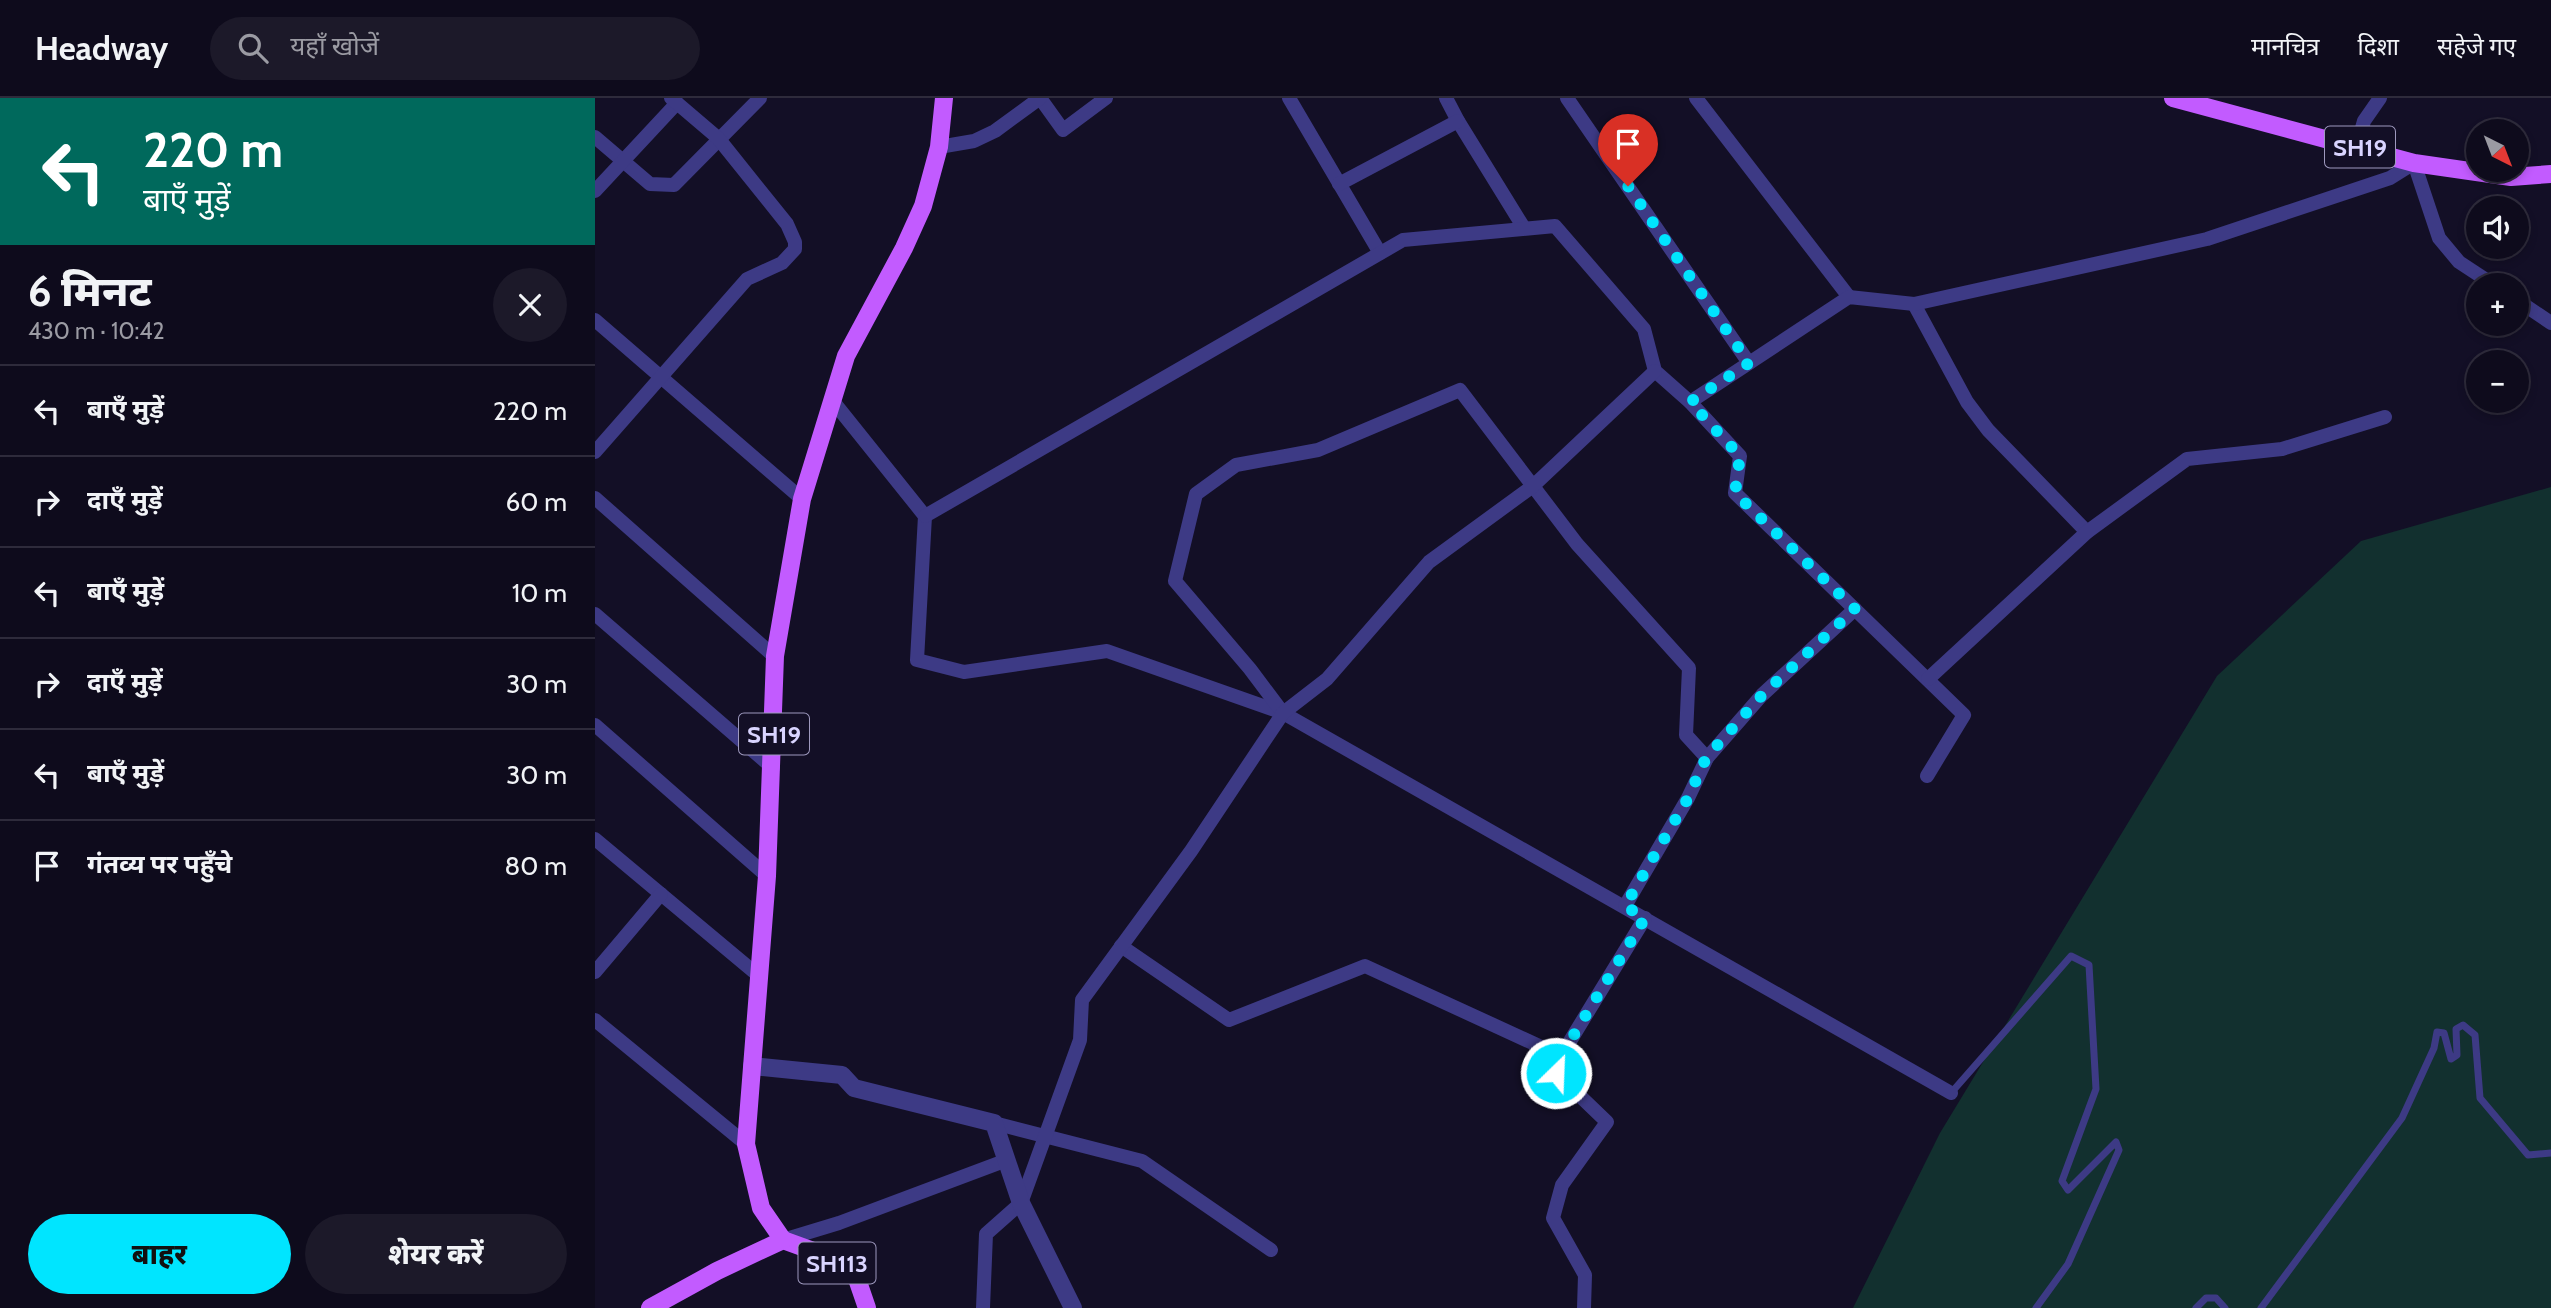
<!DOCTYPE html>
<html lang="hi">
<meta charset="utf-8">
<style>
:root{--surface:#0e0b1c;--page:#1c1929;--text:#f1f3f6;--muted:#9b9ba3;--line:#2e2b3b;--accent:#00e5ff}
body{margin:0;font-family:Cabin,"Noto Sans Devanagari",sans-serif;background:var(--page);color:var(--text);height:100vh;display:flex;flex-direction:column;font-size:26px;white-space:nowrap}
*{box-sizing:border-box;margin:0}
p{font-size:23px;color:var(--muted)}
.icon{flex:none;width:38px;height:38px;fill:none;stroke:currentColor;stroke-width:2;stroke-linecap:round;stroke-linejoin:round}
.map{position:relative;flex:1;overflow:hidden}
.side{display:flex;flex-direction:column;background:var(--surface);width:595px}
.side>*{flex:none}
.banner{background:#00695c;color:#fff;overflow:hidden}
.needle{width:46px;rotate:138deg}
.buttons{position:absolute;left:1871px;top:21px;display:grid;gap:14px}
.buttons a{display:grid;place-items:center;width:63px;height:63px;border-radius:50%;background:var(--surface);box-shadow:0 4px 10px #0003,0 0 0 2px var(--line);font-size:35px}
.pin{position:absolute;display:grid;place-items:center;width:60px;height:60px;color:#fff;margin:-72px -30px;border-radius:50% 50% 50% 0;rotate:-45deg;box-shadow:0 0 7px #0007}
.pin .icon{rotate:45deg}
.me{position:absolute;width:77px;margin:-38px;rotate:24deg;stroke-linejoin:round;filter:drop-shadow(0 0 5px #0008)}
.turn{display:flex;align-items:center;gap:24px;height:147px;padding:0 28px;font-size:32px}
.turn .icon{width:91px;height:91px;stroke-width:2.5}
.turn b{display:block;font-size:49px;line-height:60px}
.round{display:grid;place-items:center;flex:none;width:74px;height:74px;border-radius:37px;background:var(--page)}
.overview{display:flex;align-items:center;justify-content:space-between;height:119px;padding:0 28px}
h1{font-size:42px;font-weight:800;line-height:52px}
.primary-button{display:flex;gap:14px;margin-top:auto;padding:14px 28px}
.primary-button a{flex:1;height:80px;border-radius:42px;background:var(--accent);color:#111;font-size:28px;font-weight:800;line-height:80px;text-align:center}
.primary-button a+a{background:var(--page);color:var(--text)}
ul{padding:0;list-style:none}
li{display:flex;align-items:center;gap:21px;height:91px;padding:0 28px;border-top:2px solid var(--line)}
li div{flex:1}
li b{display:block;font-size:26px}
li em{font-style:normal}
header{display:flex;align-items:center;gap:42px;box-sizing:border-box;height:98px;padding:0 35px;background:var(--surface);border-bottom:2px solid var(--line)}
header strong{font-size:33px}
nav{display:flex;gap:38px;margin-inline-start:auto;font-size:24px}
.search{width:490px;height:63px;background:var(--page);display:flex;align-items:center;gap:18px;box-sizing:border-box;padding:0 24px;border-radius:38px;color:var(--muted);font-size:26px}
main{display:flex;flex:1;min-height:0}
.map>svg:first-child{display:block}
.green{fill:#12302f}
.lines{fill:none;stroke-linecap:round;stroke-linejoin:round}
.service{stroke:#3d3a85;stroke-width:7}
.minor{stroke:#3d3a85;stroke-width:14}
.tertiary{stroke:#3d3a85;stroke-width:18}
.primary{stroke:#c25bff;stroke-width:18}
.route{stroke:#00e5ff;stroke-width:12;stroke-dasharray:0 21.6}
.labels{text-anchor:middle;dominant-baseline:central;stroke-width:5;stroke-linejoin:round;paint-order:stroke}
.shield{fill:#130f26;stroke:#9e99be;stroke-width:2}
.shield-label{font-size:24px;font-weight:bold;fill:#d9d4ff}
</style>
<header>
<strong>Headway</strong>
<div class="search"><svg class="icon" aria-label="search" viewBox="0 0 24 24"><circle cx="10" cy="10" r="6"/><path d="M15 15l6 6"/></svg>यहाँ खोजें</div>
<nav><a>मानचित्र</a><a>दिशा</a><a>सहेजे गए</a></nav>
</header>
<main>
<section class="side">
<div class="banner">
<div class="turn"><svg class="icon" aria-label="left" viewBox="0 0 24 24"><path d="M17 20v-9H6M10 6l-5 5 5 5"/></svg><div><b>220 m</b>बाएँ मुड़ें</div></div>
</div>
<div class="overview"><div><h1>6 मिनट</h1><p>430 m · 10:42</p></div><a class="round"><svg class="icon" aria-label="close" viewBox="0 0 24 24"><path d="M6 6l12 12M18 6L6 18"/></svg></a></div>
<ul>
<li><svg class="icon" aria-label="left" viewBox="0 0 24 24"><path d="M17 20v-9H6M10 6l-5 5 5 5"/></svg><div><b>बाएँ मुड़ें</b></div><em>220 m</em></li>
<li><svg class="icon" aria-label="right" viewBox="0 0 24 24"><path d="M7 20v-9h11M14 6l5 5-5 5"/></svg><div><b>दाएँ मुड़ें</b></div><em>60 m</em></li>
<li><svg class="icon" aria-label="left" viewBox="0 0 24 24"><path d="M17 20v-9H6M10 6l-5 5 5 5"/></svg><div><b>बाएँ मुड़ें</b></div><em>10 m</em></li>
<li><svg class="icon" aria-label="right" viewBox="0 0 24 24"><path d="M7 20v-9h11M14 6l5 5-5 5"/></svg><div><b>दाएँ मुड़ें</b></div><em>30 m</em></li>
<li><svg class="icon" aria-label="left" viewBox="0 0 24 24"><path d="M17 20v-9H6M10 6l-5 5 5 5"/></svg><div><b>बाएँ मुड़ें</b></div><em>30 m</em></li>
<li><svg class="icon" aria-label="arrive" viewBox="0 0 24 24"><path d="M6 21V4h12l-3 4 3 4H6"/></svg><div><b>गंतव्य पर पहुँचे</b></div><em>80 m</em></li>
</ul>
<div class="primary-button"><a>बाहर</a><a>शेयर करें</a></div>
</section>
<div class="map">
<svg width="1956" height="1210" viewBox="0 0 1956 1210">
<rect width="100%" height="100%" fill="#130f26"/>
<polygon class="green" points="1956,389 1956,1210 1258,1210 1345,1035 1622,578 1766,443"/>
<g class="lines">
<g class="service">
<polyline points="1356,995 1476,858 1494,867 1501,991 1467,1083 1473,1092 1521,1044 1524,1052 1473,1166 1441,1210"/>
<polyline points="1601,1210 1611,1200 1621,1200 1630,1210"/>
<polyline points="1666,1210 1807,1020 1839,950 1842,934 1849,935 1856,961 1862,957 1861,931 1868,927 1880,937 1885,1000 1933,1057 1956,1055"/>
</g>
<g class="minor">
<polyline points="445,0 468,32 511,0"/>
<polyline points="694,0 785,155"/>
<polyline points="851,0 863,23 929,130"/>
<polyline points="972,0 1154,265"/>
<polyline points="1101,0 1254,199"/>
<polyline points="0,39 55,86 79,87 165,0"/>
<polyline points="1762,48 1769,23 1785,0"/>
<polyline points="344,49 379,43 400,33 445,0"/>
<polyline points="744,86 863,23"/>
<polyline points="0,93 82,5"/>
<polyline points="1922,202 1956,225"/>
<polyline points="1319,206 1372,304 1393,332 1492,434"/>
<polyline points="0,222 207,401"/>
<polyline points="237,302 330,418 322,562 369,574 512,553 688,615 1356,995"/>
<polyline points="1095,304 1254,199 1319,206 1612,141 1795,80 1819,65 1844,140 1864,164 1899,187"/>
<polyline points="0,354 152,181 187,165 200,151 200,144 192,126 123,40 76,0"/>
<polyline points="0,400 180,559"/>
<polyline points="330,418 808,142 960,128 1049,231 1060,273 1095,304 1145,358 1140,395 1369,617 1332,678"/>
<polyline points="0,516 178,670"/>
<polyline points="1333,581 1492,434 1592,361 1687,351 1790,319"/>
<polyline points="688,615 655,571 580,483 601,396 641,367 723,352 865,292 982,446 1094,570 1091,637 1112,660 1093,700 1030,808"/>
<polyline points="0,627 172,778"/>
<polyline points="1112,660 1167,597 1260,511"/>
<polyline points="0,741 164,878"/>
<polyline points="526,848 634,922 770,868 966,958"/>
<polyline points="0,874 66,796"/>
<polyline points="0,922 151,1046"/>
<polyline points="399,1025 547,1063 676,1152"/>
<polyline points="188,1142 244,1125 412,1062"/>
<polyline points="388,1210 391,1136 426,1105 485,942 487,902 596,753 688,615 732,581 834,464 938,388 1060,273"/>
<polyline points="989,1210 990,1177 958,1120 967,1087 1012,1024 961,975 966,958 1050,820"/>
</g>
<polyline class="tertiary" points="157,968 247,977 259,990 399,1025 426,1105 478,1210"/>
<g class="primary">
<polyline points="1578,0 1819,65 1916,79 1956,76"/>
<polyline points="188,1142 221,1154 260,1175 272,1210"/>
<polyline points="55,1210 122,1173 188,1142 166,1110 151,1046 172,778 180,558 207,401 251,258 309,150 328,108 344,49 349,0"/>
</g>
</g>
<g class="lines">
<polyline class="route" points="961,975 966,958 1050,820 1030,808 1093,700 1111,660 1167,597 1260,511 1140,395 1145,358 1095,304 1154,265 1033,88"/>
</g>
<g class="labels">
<g class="shield">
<rect x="1730" y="28.5" width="70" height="41" rx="5"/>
<rect x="144" y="615.5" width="70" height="41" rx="5"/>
<rect x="203.5" y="1144.5" width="77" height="41" rx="5"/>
</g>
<g class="shield-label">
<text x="1765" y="49">SH19</text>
<text x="179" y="636">SH19</text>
<text x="242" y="1165">SH113</text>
</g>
</g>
</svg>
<div class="buttons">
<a><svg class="needle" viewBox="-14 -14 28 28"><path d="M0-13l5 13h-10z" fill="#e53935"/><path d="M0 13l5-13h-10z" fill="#9b9ba3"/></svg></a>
<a><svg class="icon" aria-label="sound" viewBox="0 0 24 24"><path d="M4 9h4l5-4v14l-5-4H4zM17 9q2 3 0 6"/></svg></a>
<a>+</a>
<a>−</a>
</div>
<div class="pin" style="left:1033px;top:88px;background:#d93025"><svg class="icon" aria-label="arrive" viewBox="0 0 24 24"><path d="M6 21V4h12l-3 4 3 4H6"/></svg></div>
<svg class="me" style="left:961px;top:975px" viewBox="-20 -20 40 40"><circle r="17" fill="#00e5ff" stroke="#fff" stroke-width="3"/><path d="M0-11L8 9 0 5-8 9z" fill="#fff"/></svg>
</div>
</main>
